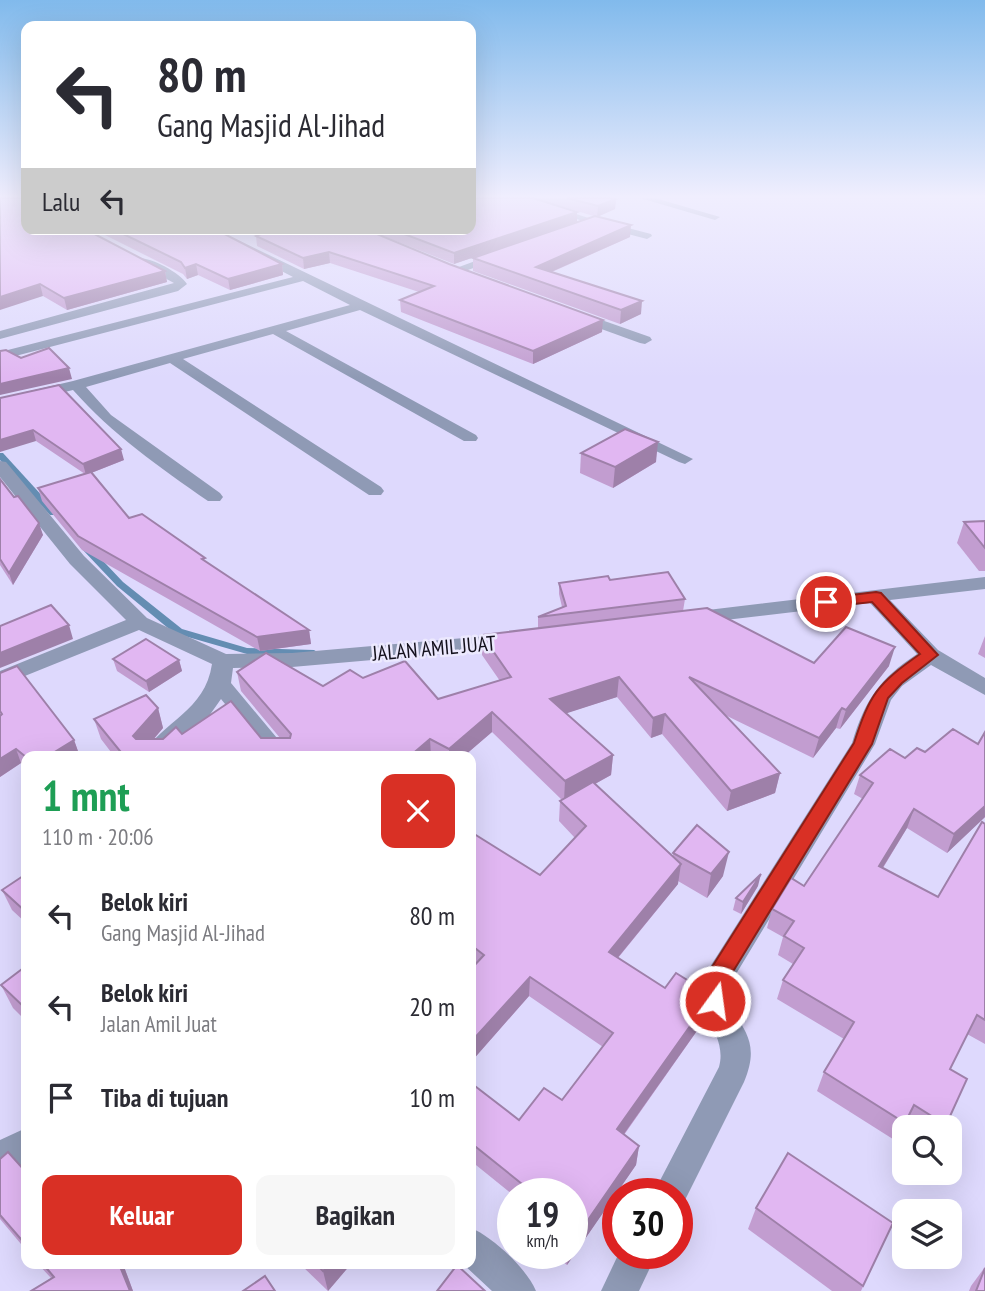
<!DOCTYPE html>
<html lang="id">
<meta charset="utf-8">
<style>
:root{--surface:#fff;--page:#f7f7f7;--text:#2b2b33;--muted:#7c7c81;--accent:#d93025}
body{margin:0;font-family:"PT Sans Narrow",sans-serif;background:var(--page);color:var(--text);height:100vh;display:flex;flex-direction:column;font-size:26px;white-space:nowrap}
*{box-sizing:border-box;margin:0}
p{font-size:23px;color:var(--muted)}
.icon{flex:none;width:38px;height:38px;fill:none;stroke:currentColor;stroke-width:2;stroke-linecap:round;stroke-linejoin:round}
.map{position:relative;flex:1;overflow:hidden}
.drawer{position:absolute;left:21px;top:751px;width:455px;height:518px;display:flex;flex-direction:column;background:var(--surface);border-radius:14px;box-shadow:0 7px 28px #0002}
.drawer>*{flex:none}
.guide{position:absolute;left:21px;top:21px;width:455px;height:214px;border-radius:14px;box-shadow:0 7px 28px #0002;background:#fff;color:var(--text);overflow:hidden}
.controls{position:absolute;left:892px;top:1115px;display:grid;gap:14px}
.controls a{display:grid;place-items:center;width:70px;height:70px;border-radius:14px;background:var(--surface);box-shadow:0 7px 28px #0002;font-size:35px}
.speed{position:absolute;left:497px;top:1178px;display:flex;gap:14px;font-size:35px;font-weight:700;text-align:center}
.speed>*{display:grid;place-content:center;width:91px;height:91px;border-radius:50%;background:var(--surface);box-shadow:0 7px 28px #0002;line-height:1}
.speed small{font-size:18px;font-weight:400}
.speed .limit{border:10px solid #d22;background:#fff;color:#111}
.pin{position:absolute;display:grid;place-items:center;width:60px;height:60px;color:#fff;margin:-30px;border:4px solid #fff;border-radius:50%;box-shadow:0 2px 7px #0007}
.me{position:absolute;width:77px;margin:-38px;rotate:14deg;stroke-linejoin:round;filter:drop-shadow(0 0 5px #0008)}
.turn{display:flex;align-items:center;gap:24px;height:147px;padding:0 21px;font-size:32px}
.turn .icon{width:91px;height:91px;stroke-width:2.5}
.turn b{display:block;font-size:49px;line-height:60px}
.then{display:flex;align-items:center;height:66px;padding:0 21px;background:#0003;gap:14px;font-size:26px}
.round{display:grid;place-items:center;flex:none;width:74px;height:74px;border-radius:14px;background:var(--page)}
.summary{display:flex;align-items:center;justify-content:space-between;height:119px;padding:0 21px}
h1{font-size:42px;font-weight:700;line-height:52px;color:#1e9e55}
.action{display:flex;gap:14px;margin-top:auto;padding:14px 21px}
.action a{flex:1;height:80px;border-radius:14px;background:var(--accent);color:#fff;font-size:28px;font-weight:700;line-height:80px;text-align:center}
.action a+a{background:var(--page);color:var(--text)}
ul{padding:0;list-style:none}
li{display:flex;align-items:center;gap:21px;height:91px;padding:0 21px}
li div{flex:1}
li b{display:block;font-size:26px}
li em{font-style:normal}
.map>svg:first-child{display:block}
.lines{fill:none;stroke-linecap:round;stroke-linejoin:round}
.stream{fill:#648db2;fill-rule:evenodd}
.minor{fill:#8f9ab5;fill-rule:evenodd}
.wall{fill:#c29dd0}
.shaded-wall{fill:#9e80a9}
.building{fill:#e1b7f2;stroke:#9e80a9;stroke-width:2}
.route{fill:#d93025;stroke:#8d1f18;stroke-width:2}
.labels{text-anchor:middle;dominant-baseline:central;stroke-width:5;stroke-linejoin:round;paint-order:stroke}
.street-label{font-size:21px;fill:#13101c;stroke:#ece9fe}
</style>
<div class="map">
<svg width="985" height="1291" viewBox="0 0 985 1291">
<rect width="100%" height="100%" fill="#ded9fd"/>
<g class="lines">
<g class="stream">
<polygon points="0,453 3,453 56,511 56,515 50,515 0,460"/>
<polygon points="85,544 88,545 123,582 182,629 247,648 314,650 319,653 314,656 247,654 174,633 117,586 82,549 80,547"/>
</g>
<g class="minor">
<polygon points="512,198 526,198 601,222 584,230 576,230 576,226 586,222"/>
<polygon points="640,198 655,198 720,217 715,220"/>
<polygon points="605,222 651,234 652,236 647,239 601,227 600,225"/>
<path d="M201,229h14l478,230 -8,5 -6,-2 -319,-152 -74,21 190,104 2,3 -2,3h-12l-191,-107 -90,25 198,128 3,4 -3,4h-12l-199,-132 -84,24 25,28 109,78 3,4 -3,4h-12c-49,-34 -96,-67 -135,-111l-73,18v-10l73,-17 277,-76 -47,-24 -303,79v-8l293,-75z"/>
<polygon points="500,252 506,255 504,257 454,275 448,271"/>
<path d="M135,258c14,-2 44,14 52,26l-9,7 -178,48v-8l174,-48 -39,-21z"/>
<polygon points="576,311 650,337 652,340 645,344 640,343 571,318 570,315"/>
<path d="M0,461l6,1 78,94 63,62 79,36 66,-1 218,-19 7,2 3,5 -3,5 -7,2 -218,19 -59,1 -2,15 61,73h-25l-46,-57 -12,17 -41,40h-26c21,-36 63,-44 70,-92l-73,-34 -139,56v-15l126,-51 -56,-56 -70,-87z"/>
<path d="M985,577v12l-95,11 48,50 47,28v17l-54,-30 -29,21 -11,14 -16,44 -145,240c-6,40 37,44 14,98l-62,124 -5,2v-14h-24l66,-127c9,-32 -24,-54 -18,-86l151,-238c13,-43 27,-64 65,-89l-47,-51 -179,21 -7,-2 -3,-4 3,-4 7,-2z"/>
<polygon points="26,1128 26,1163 0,1175 0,1140"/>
<path d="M471,1228c22,9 56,41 65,63h-44l-29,-27h8z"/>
<polygon points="619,1253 657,1253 639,1291 601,1291"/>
</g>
</g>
<g class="wall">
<polygon points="0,198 165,271 167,282 67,310 43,296"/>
<polygon points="533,198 611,198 616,199 615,209 597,217"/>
<polygon points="577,222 454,264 373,232 602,332 533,364 401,312 400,300 419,292 330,263 304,269 257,246 256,236 274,229 471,229"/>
<polygon points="93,229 215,229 282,264 283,275 230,290 198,275 187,279 183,274"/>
<polygon points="630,237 552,272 641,314 620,324 473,271 473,258"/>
<polygon points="0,398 124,460 91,473 129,518 206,562 309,630 311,644 260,651 82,550 42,501 38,488 85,474 36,441"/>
<polygon points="581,453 656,462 613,488 580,473"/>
<polygon points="0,479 43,535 13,585 0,565"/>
<polygon points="985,521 985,571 979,571 957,543 964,522"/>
<polygon points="610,580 685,599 683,611 538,628 538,617 562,607 559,594 559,583"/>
<polygon points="482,635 814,663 889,666 840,729 836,728 813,758 725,715 780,773 775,793 727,811 662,734 651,738 617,697 566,713 613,755 611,775 595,784 673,856 673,853 723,876 707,898 678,881 678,884 618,958 706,1018 624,1135 639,1146 636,1165 567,1265 553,1253 572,1253 572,1194 513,1194 513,1195 471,1161 471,1083 519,1120 562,1100 603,1047 529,996 471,1062 471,969 473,967 471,965 471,832 540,875 575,838 559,821 560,801 562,800 492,732 464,756 114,756 101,739 94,719 158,708 163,728 154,739 163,739 182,734 280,738 241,691 237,672 323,686 363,678 438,699 500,681 482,655"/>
<polygon points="985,636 985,658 978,654"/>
<polygon points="113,659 179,660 182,671 149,692 117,671"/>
<polygon points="0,673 74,740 79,754 26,756 26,767 21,763 0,777"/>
<polygon points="860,775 985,817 947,853 907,828 883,868 938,897 985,824 985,1044 967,1034 950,1069 967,1079 945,1127 911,1127 905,1123 896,1141 817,1091 824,1072 844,1039 777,999 783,980 793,964 778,955 783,937 767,928 772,909 804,886 863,799 854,794"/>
<polygon points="26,874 26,923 12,910 2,890"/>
<polygon points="758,886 741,914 733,910 736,898"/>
<polygon points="26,966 26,1021 13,1008 1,985"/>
<polygon points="0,1159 26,1172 26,1250 0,1219"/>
<polygon points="756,1208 893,1223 861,1291 832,1291 748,1229"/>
<polygon points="38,1264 123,1264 133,1291 31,1291 51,1278"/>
<polygon points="300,1264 351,1264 328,1291"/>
<polygon points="985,1267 985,1291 969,1291 971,1286"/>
</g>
<g class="shaded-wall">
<polygon points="616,199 615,209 597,217 598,206"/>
<polygon points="577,212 577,222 454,264 454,253"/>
<polygon points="631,225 630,237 535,279 536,267"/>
<polygon points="329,252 330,263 304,269 303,258"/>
<polygon points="196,264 198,275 187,279 185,268"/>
<polygon points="282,264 283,275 230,290 228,279"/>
<polygon points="165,271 167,282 67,310 64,298"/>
<polygon points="40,284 43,296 0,310 0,297"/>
<polygon points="642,301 641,314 620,324 621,310"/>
<polygon points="603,320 602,332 533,364 533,351"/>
<polygon points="69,368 72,379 0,395 0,384"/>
<polygon points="33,430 36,441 0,452 0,440"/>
<polygon points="658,442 656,462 613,488 615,467"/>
<polygon points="121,449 124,460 86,475 83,464"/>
<polygon points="39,523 43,535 13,585 9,573"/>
<polygon points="69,625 73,639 0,668 0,653"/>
<polygon points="309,630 311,644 260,651 257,637"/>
<polygon points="895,647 889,666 840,729 846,710"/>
<polygon points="179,660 182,671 149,692 146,681"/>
<polygon points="619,677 617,697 549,719 550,699"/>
<polygon points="158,708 163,728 139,756 133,736"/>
<polygon points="842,708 836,728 813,758 819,738"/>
<polygon points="492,712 492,732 464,756 449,756 449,749"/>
<polygon points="665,714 662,734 651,738 653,718"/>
<polygon points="430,739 431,756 410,756"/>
<polygon points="74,740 79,754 75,756 48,756"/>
<polygon points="16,749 21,763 0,777 0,759"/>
<polygon points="613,755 611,775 564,801 565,781"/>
<polygon points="780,773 775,793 727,811 731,791"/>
<polygon points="985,806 985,817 947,853 954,834"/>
<polygon points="914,809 907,828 872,885 879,866"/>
<polygon points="729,852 723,876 707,898 711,874"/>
<polygon points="681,864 678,884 606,972 609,952"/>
<polygon points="761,874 758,886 741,914 743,902"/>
<polygon points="530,977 529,996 471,1062 471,1042"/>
<polygon points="710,998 706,1018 614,1148 617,1129"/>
<polygon points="639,1146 636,1165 567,1265 569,1253 572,1253 572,1243"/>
<polygon points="119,1264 123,1264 133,1291 130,1291"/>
<polygon points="330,1264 351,1264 328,1291 323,1271"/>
</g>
<g class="building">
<polygon points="0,198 26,198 26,229 85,229 165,271 64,298 40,284 0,297"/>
<polygon points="471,198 533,198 577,212 454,253 391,229 471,229"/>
<polygon points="567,198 611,198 616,199 598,206"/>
<polygon points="595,216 631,225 536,267 642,301 621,310 473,258"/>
<polygon points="113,229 215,229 282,264 228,279 196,264 185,268 181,262"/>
<polygon points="274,229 365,229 449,264 603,320 533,351 400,300 434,286 329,252 303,258 256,236"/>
<polygon points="49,348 69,368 0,384 0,351 6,350 21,358"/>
<polygon points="59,385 121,449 83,464 33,430 0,440 0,398"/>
<polygon points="625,429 658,442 615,467 581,453"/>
<polygon points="91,472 129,518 142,514 205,558 202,559 309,630 257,637 78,536 38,488"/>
<polygon points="0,479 14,497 18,496 39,523 9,573 0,559"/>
<polygon points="985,521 985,548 964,522"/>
<polygon points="668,572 685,599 538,617 566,606 559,583 608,576 610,580"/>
<polygon points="51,605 69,625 0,653 0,626"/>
<polygon points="707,608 814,663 846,627 895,647 846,710 842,708 819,738 689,677 780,773 731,791 665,714 653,718 619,677 550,699 613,755 565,781 492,712 449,749 430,739 410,756 124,756 94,719 146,695 158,708 133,736 136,739 163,739 176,727 182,734 231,701 261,738 290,738 291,734 237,672 266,653 323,686 350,670 363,678 405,661 438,699 511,677 482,635"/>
<polygon points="146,639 179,660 146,681 113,659"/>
<polygon points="17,666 74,740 48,756 26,756 26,757 16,749 0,759 0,716 2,714 0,711 0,673"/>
<polygon points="953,729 978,744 985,732 985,806 954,834 914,809 879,866 938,897 982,822 985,824 985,1020 977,1015 950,1069 967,1079 946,1125 914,1105 905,1123 824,1072 854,1022 783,980 804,948 784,936 794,921 772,909 791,878 804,886 873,783 860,775 890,749 905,758 917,748 925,752"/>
<polygon points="593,782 681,864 609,952 665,988 676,973 708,993 710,998 617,1129 639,1146 572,1243 572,1194 531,1194 532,1192 471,1143 471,1083 519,1120 544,1088 562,1100 613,1033 530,977 471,1042 471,969 484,955 471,945 471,832 540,875 586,826 560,801"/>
<polygon points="697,825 729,852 711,874 673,853"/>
<polygon points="26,874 26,912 2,890"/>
<polygon points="761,874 743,902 736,898"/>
<polygon points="26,966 26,1009 1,985"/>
<polygon points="8,1152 26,1172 26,1245 0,1215 0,1159"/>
<polygon points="788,1153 893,1223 863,1286 756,1208"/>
<polygon points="43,1264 119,1264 130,1291 31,1291 54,1277"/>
<polygon points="316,1264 330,1264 323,1271"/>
<polygon points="457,1265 485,1291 437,1291"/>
<polygon points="985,1268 985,1291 976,1291"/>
<polygon points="265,1276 275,1291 243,1291"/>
</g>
<linearGradient id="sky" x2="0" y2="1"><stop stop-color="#81baec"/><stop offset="0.52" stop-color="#f0eefe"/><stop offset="1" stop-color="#f0eefe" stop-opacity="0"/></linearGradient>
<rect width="985" height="378" fill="url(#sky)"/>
<path class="route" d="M876,592l5,1 57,62 -36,28 -14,15 -16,46 -143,234 -6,30 -8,3 -8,-3 -4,-21 9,-20 142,-224c16,-49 23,-59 66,-89l-48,-52 -46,5 -7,-5 7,-4z"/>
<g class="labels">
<g class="street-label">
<text transform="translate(434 648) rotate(-5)">JALAN AMIL JUAT</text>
</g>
</g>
</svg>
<div class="controls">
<a><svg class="icon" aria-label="search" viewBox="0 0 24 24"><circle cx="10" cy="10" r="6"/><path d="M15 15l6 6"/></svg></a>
<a><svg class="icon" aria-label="layers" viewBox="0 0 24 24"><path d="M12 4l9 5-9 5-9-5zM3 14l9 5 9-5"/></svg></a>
</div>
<div class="speed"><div>19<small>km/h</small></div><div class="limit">30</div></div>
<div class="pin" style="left:826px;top:602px;background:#d93025"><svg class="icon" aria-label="arrive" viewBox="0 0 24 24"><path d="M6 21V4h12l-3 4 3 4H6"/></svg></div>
<svg class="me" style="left:715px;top:1001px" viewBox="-20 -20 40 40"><circle r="17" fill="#d93025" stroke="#fff" stroke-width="3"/><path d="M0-11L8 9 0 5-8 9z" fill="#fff"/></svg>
<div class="guide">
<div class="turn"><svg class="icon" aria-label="left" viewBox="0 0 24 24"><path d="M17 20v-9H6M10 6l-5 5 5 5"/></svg><div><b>80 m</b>Gang Masjid Al-Jihad</div></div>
<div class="then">Lalu<svg class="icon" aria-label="left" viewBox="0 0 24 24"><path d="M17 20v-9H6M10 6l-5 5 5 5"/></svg></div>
</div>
<section class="drawer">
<div class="summary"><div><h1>1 mnt</h1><p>110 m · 20:06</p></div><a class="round" style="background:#d93025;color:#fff"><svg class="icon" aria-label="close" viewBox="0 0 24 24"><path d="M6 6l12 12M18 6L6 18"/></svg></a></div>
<ul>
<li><svg class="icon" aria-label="left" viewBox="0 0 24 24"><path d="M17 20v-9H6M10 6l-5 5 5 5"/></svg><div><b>Belok kiri</b><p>Gang Masjid Al-Jihad</p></div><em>80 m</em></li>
<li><svg class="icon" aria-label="left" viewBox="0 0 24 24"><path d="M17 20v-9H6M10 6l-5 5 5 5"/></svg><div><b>Belok kiri</b><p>Jalan Amil Juat</p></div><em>20 m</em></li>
<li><svg class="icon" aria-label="arrive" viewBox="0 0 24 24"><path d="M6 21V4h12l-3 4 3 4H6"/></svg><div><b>Tiba di tujuan</b></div><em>10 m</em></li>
</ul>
<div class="action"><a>Keluar</a><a>Bagikan</a></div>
</section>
</div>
